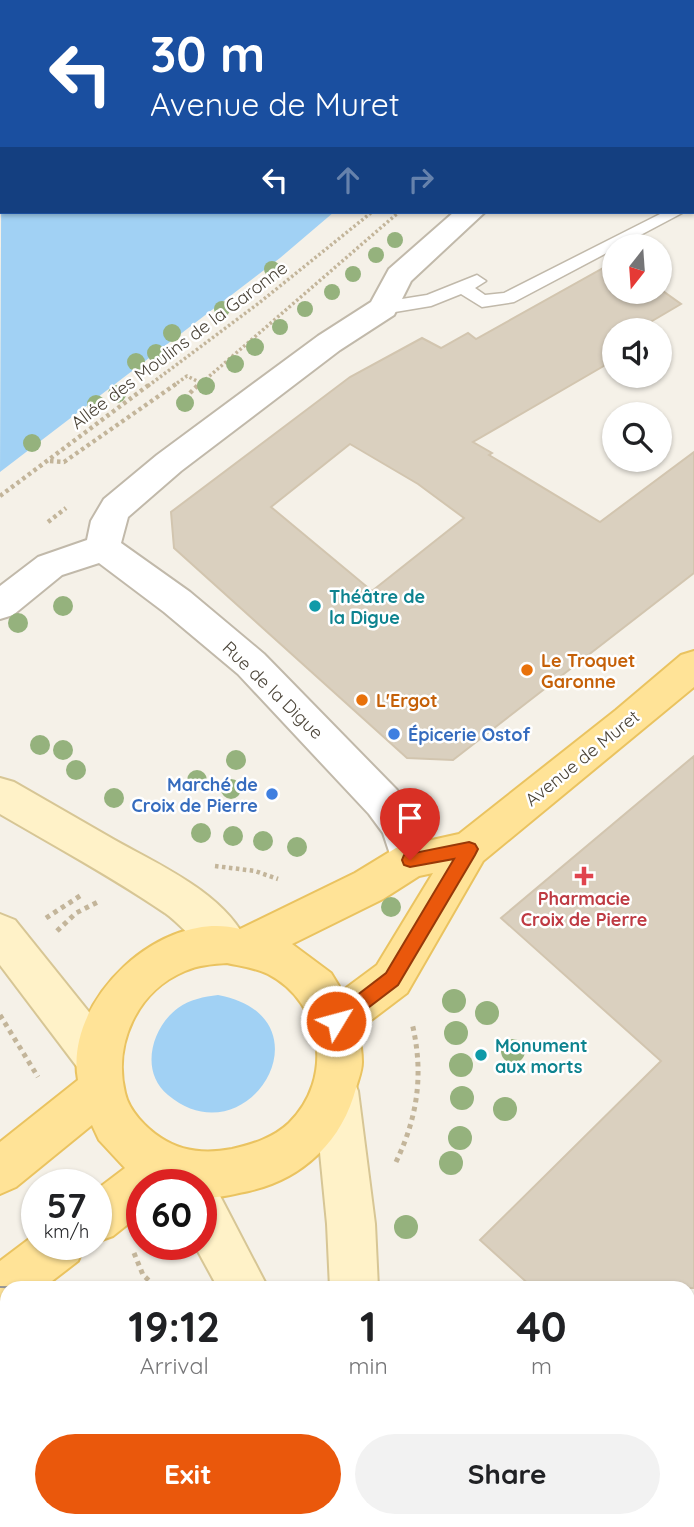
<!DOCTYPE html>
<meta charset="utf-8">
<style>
:root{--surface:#fff;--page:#f2f2f2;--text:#202124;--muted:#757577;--accent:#ea580c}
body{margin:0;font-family:Quicksand,sans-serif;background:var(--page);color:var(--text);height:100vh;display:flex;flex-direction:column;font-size:26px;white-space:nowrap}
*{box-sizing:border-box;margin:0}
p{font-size:23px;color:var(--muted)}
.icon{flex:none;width:38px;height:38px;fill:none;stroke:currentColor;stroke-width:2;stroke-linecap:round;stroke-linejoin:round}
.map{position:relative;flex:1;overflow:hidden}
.details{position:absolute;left:0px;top:1281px;width:695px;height:247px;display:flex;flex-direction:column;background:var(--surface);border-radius:21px 21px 0 0;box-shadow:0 2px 5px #0004}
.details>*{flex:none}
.banner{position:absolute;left:0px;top:0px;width:695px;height:214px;box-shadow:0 2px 5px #0004;background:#1a4fa0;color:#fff;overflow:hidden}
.needle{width:46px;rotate:197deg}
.controls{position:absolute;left:602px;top:234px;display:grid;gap:14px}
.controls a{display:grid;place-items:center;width:70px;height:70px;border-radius:50%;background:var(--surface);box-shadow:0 2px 5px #0004;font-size:35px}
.speed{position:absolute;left:21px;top:1169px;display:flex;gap:14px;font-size:35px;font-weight:700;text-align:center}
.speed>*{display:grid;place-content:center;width:91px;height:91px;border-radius:50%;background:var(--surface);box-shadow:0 2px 5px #0004;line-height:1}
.speed small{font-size:18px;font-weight:400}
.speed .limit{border:10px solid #d22;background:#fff;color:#111}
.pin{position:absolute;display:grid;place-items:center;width:60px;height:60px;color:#fff;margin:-72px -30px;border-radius:50% 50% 50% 0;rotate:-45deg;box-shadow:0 0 7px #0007}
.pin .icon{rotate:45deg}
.me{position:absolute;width:77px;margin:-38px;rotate:53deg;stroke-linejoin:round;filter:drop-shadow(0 0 5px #0008)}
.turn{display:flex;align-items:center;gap:24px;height:147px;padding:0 35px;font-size:32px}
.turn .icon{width:91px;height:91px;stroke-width:2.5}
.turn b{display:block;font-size:49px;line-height:60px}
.lanes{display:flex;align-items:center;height:66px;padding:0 35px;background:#0003;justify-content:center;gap:35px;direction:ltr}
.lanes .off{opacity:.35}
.eta{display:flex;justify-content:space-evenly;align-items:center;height:119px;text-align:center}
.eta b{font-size:42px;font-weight:700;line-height:49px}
.primary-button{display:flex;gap:14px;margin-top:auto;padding:14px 35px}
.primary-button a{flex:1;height:80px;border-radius:42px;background:var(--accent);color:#fff;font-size:28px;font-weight:700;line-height:80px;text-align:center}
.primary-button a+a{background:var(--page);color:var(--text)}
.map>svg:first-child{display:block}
.water{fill:#a1d1f4}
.building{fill:#dad0bf;stroke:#d2c5af;stroke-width:2;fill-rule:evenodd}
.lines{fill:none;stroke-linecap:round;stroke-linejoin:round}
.lane-casing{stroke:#c1b9aa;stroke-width:3}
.street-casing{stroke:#c1b9aa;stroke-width:4}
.secondary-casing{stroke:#d7c695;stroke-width:4}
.primary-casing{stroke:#eac360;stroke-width:4}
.path-far2{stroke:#c3b59a;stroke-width:3.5;stroke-dasharray:2.5 2.5;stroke-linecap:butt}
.path-far1{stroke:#c3b59a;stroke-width:4.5;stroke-dasharray:3.5 3.5;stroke-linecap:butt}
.path{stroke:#c3b59a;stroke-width:5;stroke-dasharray:4.5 4.5;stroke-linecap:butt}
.lane{fill:#fff;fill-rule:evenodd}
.street{fill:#fff;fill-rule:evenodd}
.secondary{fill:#fff2c8;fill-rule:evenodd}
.primary{fill:#ffe397;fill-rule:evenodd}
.tram{stroke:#979797;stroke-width:2}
.tree{fill:#95b27d}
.route{fill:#ea580c;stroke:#983908;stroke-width:2}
.culture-dot{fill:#0f9aa8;stroke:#fff;stroke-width:2.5}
.food-dot{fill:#e8710a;stroke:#fff;stroke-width:2.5}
.shop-dot{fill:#3f7fe0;stroke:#fff;stroke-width:2.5}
.health-dot{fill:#e0444e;stroke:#fff;stroke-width:2.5}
.labels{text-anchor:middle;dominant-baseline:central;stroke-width:5;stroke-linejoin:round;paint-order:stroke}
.street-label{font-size:18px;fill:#494236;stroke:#fff}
.culture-label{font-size:18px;font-weight:bold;fill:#0d838f;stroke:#fff;text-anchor:start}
.food-label{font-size:18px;font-weight:bold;fill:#c56008;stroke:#fff;text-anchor:start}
.shop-label{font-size:18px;font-weight:bold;fill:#366cbe;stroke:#fff;text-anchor:start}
.health-label{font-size:18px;font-weight:bold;fill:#be3a42;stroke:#fff}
</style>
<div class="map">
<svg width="694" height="1527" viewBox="0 0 694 1527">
<rect width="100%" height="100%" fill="#f5f1e8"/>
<g class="water">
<polygon points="16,0 598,0 12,2"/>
<polygon points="2,6 2,212 334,212 280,258 0,472"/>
<path d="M218,995c117,22 30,167 -50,100 -29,-24 -16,-68 10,-87 12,-9 26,-11 40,-13z"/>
</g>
<g class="building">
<path d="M614,262v30h46v-3l21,15 -46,27h-21v12l-8,5 8,5v7l-141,82 19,11 -3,2 111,67 94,-70v121l-241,187 -46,-2 -233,-210 -3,-36 179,-135 72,-39 19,10 27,-15 8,6zM350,444l68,40 46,34 -92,73 -101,-84z"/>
<polygon points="694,756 694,1288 533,1288 480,1240 661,1061 501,918"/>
</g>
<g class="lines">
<defs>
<g id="lane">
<polygon points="694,197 694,208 693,208 693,197"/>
<polygon points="664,212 684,212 514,302 482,307 461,294 431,306 383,314 374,308 383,302 427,295 477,275 486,281 475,288 485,295 504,293"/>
</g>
<g id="street">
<polygon points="694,3 694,18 693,18 693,3"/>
<polygon points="454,212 485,212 411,281 394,315 340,350 181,471 128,517 121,543 190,592 264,654 397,790 421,827 430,860 424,872 410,877 396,872 383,833 369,814 238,674 164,612 99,563 62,575 13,615 0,619 0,586 38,557 87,540 91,521 104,499 157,455 318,336 371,302 389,269"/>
<polygon points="0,1310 7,1313 7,1373 0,1370"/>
<polygon points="688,1447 694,1450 694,1505 688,1502"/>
<polygon points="71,1521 123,1521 125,1527 73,1527"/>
</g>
<g id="secondary">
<path d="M0,778l14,4c33,19 66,38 99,57 46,26 112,54 135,105l-6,13 -15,6c-25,-10 -40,-34 -62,-50 -53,-36 -110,-67 -165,-99z"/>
<polygon points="0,914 15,920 113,1042 119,1057 113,1072 97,1078 81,1072 0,965"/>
<polygon points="336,1070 352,1076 358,1091 375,1224 378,1288 330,1288 327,1224 314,1091 320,1076"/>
<polygon points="201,1186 218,1192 268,1288 218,1288 194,1244 201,1244"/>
<polygon points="357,1521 411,1521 413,1527 359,1527"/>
</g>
<g id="primary">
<path d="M694,651v36l-211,174 -76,132 -49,37c2,10 4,22 4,32 0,9 -4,18 -6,26 -14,54 -54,91 -107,103 -16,3 -31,8 -48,6v-12h-59v28l-29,23 -17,6v-52l29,-22 -26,-28 -7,-15 -76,62 -16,7v-52l78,-62c-15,-80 84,-172 162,-151l115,-56 41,-25 63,-14 157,-124 65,-55zM433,873l-56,92 -35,26 -11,-18 -39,-29 91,-45 36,-23zM227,963c13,3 29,5 41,11 56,29 66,105 21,149 -16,15 -36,21 -57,26 -25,5 -50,3 -71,-11 -15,-10 -32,-27 -36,-45 -12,-49 12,-102 60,-122 13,-6 28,-7 42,-8z"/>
<polygon points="37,1233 37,1244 85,1244 78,1261 43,1288 7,1288 7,1312 0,1315 0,1261"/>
</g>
</defs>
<use href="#lane" class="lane-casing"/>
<use href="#street" class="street-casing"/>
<use href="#secondary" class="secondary-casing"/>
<use href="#primary" class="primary-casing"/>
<g class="path-far2">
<polyline points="626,2 628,0"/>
<polyline points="643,2 645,0"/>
<polyline points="148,386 259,303 372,212"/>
<polyline points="173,386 187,376 201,383"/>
<polyline points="198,386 399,212"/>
</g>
<g class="path-far1">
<polyline points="190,393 199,384"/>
<polyline points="50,461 64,462 176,384"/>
<polyline points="0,496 150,384"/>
<polyline points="48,522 66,508"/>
<polyline points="215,866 255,871 278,879"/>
</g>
<g class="path">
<polyline points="46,918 83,894"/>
<polyline points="57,931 76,913 98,902"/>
<polyline points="0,1015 38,1077"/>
<path d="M396,1162c22,-46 28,-89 16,-139"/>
<polyline points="134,1253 143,1275 157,1288"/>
</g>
<use href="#lane" class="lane"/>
<use href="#street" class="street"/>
<use href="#secondary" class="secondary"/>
<use href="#primary" class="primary"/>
<g class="tram">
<polyline points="0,1287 47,1288"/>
<polyline points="0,1322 7,1322"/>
<polyline points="242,1521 245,1527"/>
<polyline points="285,1521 288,1527"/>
</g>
</g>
<g class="tree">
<circle cx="395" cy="240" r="8"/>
<circle cx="376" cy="255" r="8"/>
<circle cx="272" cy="269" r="8"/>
<circle cx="353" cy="274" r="8"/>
<circle cx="332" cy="292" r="8"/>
<circle cx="222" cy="309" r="8"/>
<circle cx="305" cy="309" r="8"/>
<circle cx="280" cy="327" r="8"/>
<circle cx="172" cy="333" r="9"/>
<circle cx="255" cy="347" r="9"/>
<circle cx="156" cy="353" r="9"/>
<circle cx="136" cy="362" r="9"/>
<circle cx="235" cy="364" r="9"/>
<circle cx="206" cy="386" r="9"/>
<circle cx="117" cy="394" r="9"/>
<circle cx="185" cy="403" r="9"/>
<circle cx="96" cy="404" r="9"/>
<circle cx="32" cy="443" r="9"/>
<circle cx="63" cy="606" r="10"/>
<circle cx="18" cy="623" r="10"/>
<circle cx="40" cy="745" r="10"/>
<circle cx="63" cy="750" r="10"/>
<circle cx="236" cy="760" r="10"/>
<circle cx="76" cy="770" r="10"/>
<circle cx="197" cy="780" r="10"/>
<circle cx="231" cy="789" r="10"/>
<circle cx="114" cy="798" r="10"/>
<circle cx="201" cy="833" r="10"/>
<circle cx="233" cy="836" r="10"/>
<circle cx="263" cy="841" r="10"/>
<circle cx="297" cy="847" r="10"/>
<circle cx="391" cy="907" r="10"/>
<circle cx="454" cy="1001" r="12"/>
<circle cx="487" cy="1013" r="12"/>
<circle cx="456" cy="1033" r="12"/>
<circle cx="513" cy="1051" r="12"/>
<circle cx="461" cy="1065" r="12"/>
<circle cx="462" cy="1098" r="12"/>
<circle cx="505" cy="1109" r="12"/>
<circle cx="460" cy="1138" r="12"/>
<circle cx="451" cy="1163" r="12"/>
<circle cx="406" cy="1227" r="12"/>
</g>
<polygon class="route" points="469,842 475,844 478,849 475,855 398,985 343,1027 336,1030 330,1027 327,1021 330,1016 386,973 454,859 410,867 404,865 402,860 404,855"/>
<g class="culture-dot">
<circle cx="315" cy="606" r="7"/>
<circle cx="481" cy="1055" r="7"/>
</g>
<g class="food-dot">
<circle cx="527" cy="670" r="7"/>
<circle cx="362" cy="700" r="7"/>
</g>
<g class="shop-dot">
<circle cx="394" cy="734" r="7"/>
<circle cx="272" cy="794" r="7"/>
</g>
<path class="health-dot" d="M580.5 865.5h7v7h7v7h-7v7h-7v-7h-7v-7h7z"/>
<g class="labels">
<g class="street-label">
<text transform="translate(179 345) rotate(-37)">Allée des Moulins de la Garonne</text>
<text transform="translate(273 690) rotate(44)">Rue de la Digue</text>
<text transform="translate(582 758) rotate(-39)">Avenue de Muret</text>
</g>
<g class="culture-label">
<text x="329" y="596">Théâtre de<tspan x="329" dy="21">la Digue</tspan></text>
<text x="495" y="1045">Monument<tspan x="495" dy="21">aux morts</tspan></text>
</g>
<g class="food-label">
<text x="541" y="660">Le Troquet<tspan x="541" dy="21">Garonne</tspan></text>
<text x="376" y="700">L'Ergot</text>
</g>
<g class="shop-label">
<text x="408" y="734">Épicerie Ostof</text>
<text x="258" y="784" text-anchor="end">Marché de<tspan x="258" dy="21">Croix de Pierre</tspan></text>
</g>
<g class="health-label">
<text x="584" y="898">Pharmacie<tspan x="584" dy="21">Croix de Pierre</tspan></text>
</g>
</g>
</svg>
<div class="controls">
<a><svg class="needle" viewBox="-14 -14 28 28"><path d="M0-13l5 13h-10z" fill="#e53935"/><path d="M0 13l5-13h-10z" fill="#757577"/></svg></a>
<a><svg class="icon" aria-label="sound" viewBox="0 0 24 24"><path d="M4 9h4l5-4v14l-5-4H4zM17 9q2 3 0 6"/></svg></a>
<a><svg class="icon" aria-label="search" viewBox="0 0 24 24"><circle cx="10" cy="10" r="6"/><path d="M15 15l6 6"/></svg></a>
</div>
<div class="speed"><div>57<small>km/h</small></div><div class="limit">60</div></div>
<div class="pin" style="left:410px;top:860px;background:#d93025"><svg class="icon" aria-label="arrive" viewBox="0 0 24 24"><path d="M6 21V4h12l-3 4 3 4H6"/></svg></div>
<svg class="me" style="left:336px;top:1021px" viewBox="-20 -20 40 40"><circle r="17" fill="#ea580c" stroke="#fff" stroke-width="3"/><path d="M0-11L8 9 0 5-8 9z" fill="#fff"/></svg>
<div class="banner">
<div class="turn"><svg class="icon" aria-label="left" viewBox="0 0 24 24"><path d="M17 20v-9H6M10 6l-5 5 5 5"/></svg><div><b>30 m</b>Avenue de Muret</div></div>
<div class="lanes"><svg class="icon" aria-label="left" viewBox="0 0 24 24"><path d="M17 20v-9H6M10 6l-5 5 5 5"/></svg><svg class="icon off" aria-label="ahead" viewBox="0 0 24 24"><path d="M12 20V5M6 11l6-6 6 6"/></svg><svg class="icon off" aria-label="right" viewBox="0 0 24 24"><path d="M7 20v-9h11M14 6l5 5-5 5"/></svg></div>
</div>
<section class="details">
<div class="eta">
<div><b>19:12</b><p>Arrival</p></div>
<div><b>1</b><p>min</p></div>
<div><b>40</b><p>m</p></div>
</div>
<div class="primary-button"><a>Exit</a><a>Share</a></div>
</section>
</div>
